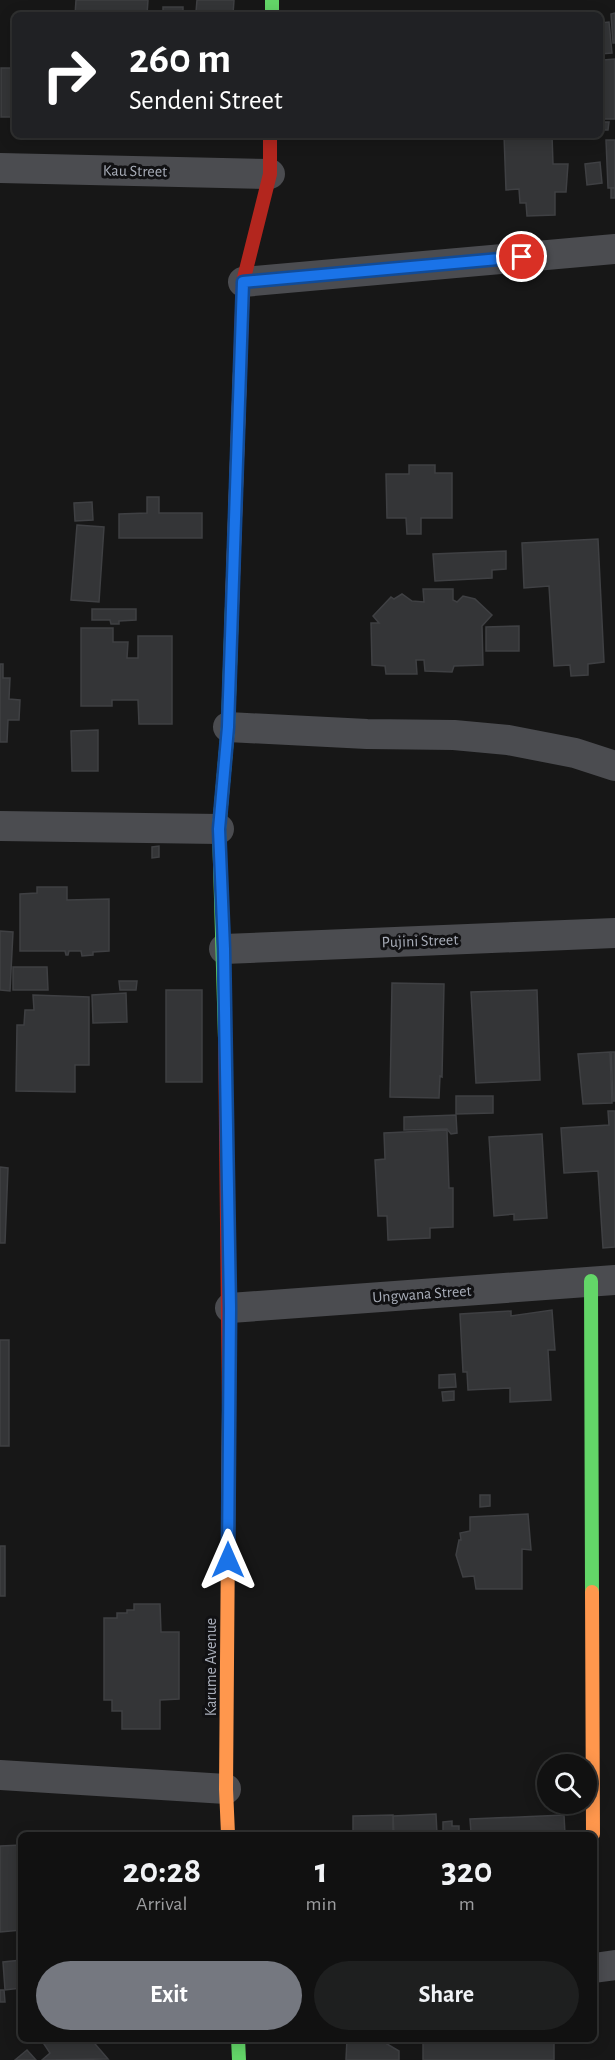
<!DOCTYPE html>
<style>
:root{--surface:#111;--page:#1e1f1f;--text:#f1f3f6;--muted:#9c9d9f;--line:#303131;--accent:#757880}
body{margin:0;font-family:"Alegreya Sans",sans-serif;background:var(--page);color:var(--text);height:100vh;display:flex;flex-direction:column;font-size:22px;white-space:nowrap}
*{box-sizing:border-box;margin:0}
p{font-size:20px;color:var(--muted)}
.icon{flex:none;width:33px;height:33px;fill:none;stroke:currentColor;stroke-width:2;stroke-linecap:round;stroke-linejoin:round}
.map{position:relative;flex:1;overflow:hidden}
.side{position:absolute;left:18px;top:1832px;width:579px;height:210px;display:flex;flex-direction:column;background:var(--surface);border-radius:9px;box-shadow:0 3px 15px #0003,0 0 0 2px var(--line)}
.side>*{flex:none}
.top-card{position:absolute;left:12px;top:12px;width:591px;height:126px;border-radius:9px;box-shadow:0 3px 15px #0003,0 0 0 2px var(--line);background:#202124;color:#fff;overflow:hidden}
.tools{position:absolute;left:537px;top:1754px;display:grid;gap:12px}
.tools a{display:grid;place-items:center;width:60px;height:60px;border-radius:50%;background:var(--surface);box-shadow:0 3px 15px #0003,0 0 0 2px var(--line);font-size:30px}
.pin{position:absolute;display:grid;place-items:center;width:51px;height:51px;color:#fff;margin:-26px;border:3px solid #fff;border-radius:50%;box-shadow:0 2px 6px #0007}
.me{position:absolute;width:66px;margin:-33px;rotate:0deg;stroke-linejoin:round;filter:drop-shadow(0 0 4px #0008)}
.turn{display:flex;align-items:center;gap:21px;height:126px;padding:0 18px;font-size:27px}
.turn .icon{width:78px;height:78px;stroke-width:2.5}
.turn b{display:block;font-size:42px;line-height:51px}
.eta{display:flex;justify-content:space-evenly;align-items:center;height:102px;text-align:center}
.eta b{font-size:36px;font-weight:700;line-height:42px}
.button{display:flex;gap:12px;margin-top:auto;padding:12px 18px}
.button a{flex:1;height:69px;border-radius:36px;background:var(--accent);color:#fff;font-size:24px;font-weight:700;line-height:69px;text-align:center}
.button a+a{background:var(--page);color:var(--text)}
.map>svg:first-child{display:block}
.building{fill:#343537;stroke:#3f4043;stroke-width:1.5}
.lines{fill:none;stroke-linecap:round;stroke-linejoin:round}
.street{stroke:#4b4c50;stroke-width:30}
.fast{stroke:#63d668;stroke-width:14}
.slow{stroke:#ff974d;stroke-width:14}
.jam{stroke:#b3261e;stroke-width:14}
.route-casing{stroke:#114b97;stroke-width:15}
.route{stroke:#1a73e8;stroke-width:10}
.labels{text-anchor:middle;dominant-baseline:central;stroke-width:6;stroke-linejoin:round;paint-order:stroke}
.street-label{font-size:16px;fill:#a8adb8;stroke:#111113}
</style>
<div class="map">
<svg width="615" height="2060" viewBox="0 0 615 2060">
<rect width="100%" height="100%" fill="#171717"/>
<g class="building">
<polygon points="76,0 148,0 147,15 75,15"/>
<polygon points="197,0 234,0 233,15 206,15 206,12 196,12"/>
<rect x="163" y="7" width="20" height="8"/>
<polygon points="615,13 615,43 613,43 611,14"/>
<polygon points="609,22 612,53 600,54 600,23"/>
<polygon points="600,56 603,56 603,60 615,59 615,119 600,119"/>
<rect x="1" y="68" width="14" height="49"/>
<polygon points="601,122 609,122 608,130 601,130"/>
<polygon points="504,135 552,135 553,164 568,164 566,192 555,192 555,215 527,216 526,203 520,203 519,189 506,190"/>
<polygon points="606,140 615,140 615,188 608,188"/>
<polygon points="600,162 602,183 587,185 585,164"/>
<rect x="611" y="188" width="4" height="10"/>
<polygon points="409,465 435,465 435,473 452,473 452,518 421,518 421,534 407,534 406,518 387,518 386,474 409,474"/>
<polygon points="147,497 159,497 159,513 202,513 202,538 119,538 119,514 147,513"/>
<polygon points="92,502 93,520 75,521 74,503"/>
<polygon points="77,525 104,527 99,602 71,600"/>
<polygon points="598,539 604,662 588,664 588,675 571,676 570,665 554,666 549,586 524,588 522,543"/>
<polygon points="506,551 506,569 492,570 492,578 435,581 433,554"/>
<polygon points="423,589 453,589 453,600 457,602 463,596 475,599 492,615 482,626 483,665 454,666 452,672 425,671 424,660 416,660 417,674 386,674 385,666 372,665 371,623 379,623 373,616 391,597 394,599 402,594 412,601 424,602"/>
<polygon points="92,609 136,609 136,620 119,621 119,624 111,624 110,620 92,620"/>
<polygon points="519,626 519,651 486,651 486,627"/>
<polygon points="81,628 113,628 113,642 128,642 127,658 138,658 138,636 172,636 172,724 139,724 138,700 112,700 112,706 81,706"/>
<polygon points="0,664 3,664 3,678 10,678 9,699 20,700 19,720 8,720 7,742 0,742"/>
<polygon points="98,730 98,771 72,771 71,731"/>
<polygon points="159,846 159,857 152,858 152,847"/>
<polygon points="37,887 67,887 67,900 109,899 109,951 93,952 93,955 82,956 81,951 69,951 68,955 66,955 65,951 20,951 20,894 37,893"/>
<polygon points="0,931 13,932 10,991 0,990"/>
<polygon points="13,967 47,967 48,990 13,990"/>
<polygon points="119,981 137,981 136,990 120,990"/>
<polygon points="392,983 444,984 442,1077 440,1076 439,1098 390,1097"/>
<rect x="166" y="990" width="36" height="92"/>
<polygon points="537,990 540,1080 476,1083 471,992"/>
<polygon points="126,993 127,1022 93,1023 92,995"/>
<polygon points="33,995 89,997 89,1065 75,1065 75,1092 16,1091 17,1025 24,1025 25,1010 34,1010"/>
<polygon points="610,1052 612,1103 583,1104 578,1054"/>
<polygon points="611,1052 615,1052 615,1101 613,1101"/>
<polygon points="456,1096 493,1096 493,1113 456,1114"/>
<polygon points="608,1111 615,1111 615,1247 603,1248 598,1171 564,1173 561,1128 609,1125"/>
<polygon points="456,1115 457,1133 451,1134 447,1129 404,1130 404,1117"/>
<polygon points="447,1130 449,1188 453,1188 453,1227 430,1228 430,1238 388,1240 387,1216 378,1216 375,1160 385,1159 384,1133"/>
<polygon points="542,1134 547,1218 514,1220 514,1214 494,1216 489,1137"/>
<polygon points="0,1167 8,1168 5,1243 0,1243"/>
<polygon points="552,1310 555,1350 548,1350 551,1400 510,1402 510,1388 468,1390 467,1372 463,1372 460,1314 511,1311 511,1316"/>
<rect x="0" y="1340" width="9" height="106"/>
<polygon points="455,1374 456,1387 439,1388 439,1375"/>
<polygon points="454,1391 454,1400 443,1401 442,1392"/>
<polygon points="480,1495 490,1495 490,1506 480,1507"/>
<polygon points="528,1514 531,1550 522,1549 522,1589 476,1589 474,1576 463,1577 456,1555 459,1540 461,1540 460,1533 470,1531 470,1517"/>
<rect x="0" y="1546" width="5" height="50"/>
<polygon points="134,1604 160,1604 161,1632 179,1632 179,1699 160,1700 160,1729 122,1729 122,1711 112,1711 112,1700 104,1700 104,1618 117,1618 117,1613 127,1613 127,1610 134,1610"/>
<polygon points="436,1814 437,1834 394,1834 393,1816"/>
<polygon points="393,1815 393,1834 353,1834 353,1816"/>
<polygon points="564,1815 565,1834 467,1834 471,1833 470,1819"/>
<polygon points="452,1821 452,1826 459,1826 459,1834 443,1834 443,1822"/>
<polygon points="21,1845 21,1930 0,1932 0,1846"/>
<polygon points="21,1960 21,1988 5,1990 3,1962"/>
<polygon points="0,1990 4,1990 5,2002 0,2002"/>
<polygon points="40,2038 90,2038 108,2059 42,2060 50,2053"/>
<polygon points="347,2038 377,2038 399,2051 399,2060 346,2060"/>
<rect x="423" y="2038" width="131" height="22"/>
<polygon points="27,2050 36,2060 15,2060"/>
</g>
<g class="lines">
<g class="street">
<polyline points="0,168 270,174"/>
<polyline points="243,282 615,249"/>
<polyline points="228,727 367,734 454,735 508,740 575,753 615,766"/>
<polyline points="0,826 219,829"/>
<polyline points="224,949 615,933"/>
<polyline points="230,1308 615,1280"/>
<polyline points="0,1775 226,1789"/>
<polyline points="594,1968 615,1965"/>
</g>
<g class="fast">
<polyline points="272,0 272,15"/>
<polyline points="225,1038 219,829 228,727 232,606"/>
<polyline points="591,1281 592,1592"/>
<polyline points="238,2038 239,2060"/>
</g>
<g class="slow">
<polyline points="232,606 240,371"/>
<polyline points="592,1592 593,1834"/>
<polyline points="228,1834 226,1789 229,1410"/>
</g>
<g class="jam">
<polyline points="240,371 243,282 270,174 270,135"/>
<polyline points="225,1038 229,1410"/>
</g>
</g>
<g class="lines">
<defs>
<polyline id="route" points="228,1560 230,1308 224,949 219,829 228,727 243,282 522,257"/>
</defs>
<use href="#route" class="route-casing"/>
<use href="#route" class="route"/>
</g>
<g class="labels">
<g class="street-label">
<text transform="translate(135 171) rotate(1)">Kau Street</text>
<text transform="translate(420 941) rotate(-2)">Pujini Street</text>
<text transform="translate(422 1294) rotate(-4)">Ungwana Street</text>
<text transform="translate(211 1667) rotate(-90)">Karume Avenue</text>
</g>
</g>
</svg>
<div class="tools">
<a><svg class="icon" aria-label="search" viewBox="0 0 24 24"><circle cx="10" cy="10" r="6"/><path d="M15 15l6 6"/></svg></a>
</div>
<div class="pin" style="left:522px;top:257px;background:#d93025"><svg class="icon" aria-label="arrive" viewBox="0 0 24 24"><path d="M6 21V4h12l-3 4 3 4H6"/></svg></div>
<svg class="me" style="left:228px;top:1560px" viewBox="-20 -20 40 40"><path d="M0-17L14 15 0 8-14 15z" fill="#1a73e8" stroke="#fff" stroke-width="4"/></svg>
<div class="top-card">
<div class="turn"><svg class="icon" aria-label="right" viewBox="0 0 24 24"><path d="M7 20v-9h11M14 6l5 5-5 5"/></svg><div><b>260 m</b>Sendeni Street</div></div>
</div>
<section class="side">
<div class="eta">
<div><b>20:28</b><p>Arrival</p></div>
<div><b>1</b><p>min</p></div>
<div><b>320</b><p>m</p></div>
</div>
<div class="button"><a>Exit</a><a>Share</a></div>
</section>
</div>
